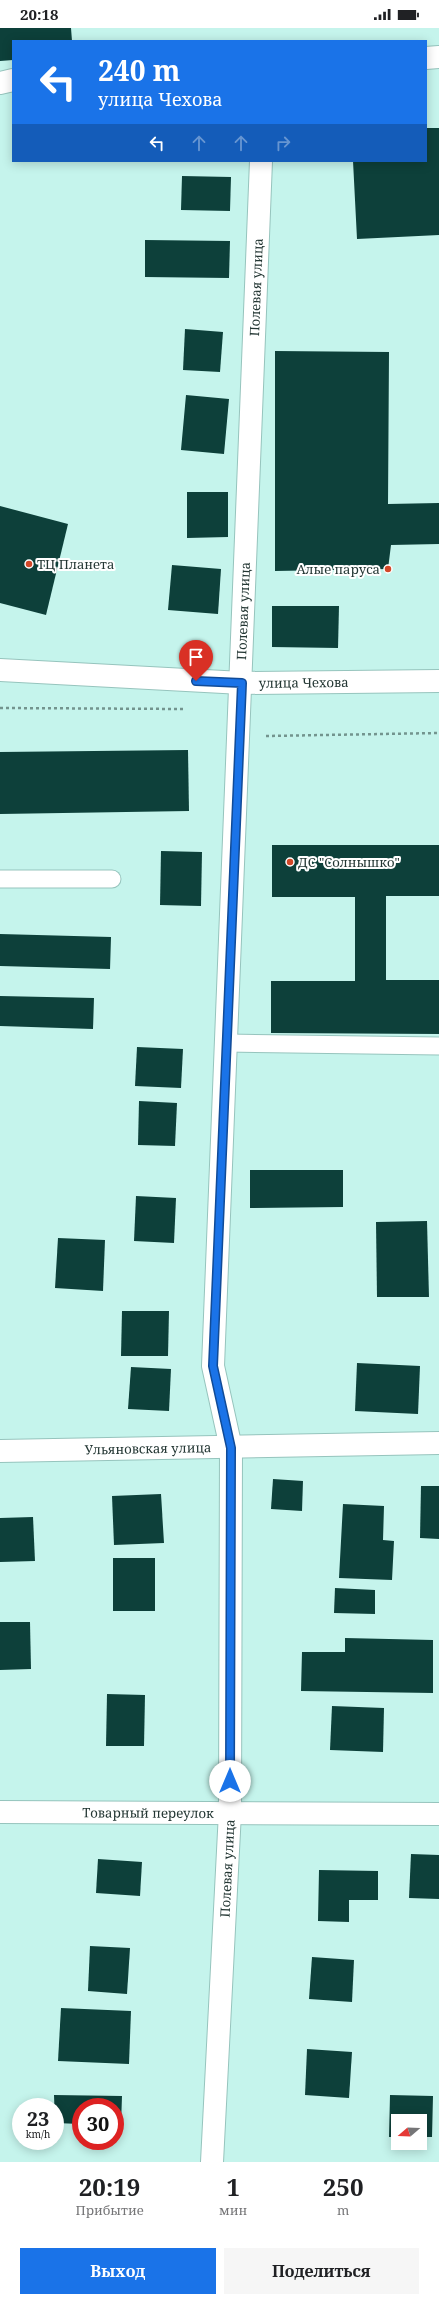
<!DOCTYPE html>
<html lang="ru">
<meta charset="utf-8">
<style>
:root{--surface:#fff;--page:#f6f6f6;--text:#202124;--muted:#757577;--accent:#1a73e8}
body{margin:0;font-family:"Noto Serif",serif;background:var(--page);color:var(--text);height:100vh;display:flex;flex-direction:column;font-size:15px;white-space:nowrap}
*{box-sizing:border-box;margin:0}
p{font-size:13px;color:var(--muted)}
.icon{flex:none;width:22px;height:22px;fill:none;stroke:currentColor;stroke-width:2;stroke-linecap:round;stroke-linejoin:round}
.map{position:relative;height:2134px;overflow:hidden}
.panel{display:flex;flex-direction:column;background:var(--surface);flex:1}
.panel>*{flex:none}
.banner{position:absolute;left:12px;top:12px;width:415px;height:122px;border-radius:0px;box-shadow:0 2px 10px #0003;background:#1a73e8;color:#fff;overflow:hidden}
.needle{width:26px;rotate:251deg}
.buttons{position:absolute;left:391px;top:2086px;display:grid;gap:8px}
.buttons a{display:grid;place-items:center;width:36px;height:36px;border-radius:0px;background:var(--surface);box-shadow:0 2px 10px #0003;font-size:20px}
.speed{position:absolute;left:12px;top:2070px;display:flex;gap:8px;font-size:20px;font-weight:700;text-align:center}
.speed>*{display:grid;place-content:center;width:52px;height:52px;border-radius:50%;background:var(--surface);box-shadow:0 2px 10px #0003;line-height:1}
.speed small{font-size:10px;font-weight:400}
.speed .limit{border:6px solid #d22;background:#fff;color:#111}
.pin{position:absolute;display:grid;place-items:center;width:34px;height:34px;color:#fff;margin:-41px -17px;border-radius:50% 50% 50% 0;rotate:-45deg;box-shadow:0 0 4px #0007}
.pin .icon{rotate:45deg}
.me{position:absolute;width:44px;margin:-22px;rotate:0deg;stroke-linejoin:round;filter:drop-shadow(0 0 3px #0008)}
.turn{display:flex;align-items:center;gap:14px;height:84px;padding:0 20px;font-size:18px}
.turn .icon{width:52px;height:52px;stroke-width:2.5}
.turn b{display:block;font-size:28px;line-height:34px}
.lanes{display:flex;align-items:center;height:38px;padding:0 20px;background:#0003;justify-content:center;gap:20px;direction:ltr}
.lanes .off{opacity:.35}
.eta{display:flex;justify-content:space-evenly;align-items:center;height:68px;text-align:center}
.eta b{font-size:24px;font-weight:700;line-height:28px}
.primary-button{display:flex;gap:8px;margin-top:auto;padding:8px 20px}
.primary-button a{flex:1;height:46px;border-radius:0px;background:var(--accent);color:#fff;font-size:16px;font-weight:700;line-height:46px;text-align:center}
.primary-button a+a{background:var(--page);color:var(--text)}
.status{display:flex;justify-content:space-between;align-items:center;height:28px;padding:0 20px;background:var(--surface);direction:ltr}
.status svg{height:11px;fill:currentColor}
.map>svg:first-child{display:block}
.building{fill:#0d403a}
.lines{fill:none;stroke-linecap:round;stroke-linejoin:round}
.lane-casing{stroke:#96c4bd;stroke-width:19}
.street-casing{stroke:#96c4bd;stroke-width:24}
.secondary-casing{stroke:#96c4bd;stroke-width:24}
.path{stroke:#73948e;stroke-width:2.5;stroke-dasharray:3 3;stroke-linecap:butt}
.lane{stroke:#fff;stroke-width:17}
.street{stroke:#fff;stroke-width:22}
.secondary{stroke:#fff;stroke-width:22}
.route-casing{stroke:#114b97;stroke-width:10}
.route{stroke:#1a73e8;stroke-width:7}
.poi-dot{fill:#d24728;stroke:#fff;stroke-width:1.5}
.labels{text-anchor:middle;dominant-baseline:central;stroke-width:4;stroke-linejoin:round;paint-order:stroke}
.street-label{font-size:13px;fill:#243734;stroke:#fff}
.poi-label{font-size:13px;fill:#243734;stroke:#fff;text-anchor:start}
</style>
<div class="status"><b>20:18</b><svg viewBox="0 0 49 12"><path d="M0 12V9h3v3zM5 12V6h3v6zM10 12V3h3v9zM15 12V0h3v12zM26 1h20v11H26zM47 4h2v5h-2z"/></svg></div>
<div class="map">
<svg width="439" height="2134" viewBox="0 0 439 2134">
<rect width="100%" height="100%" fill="#c5f4ec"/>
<g class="building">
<polygon points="0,0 71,0 72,13 13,13 13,32 0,33"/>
<polygon points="426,100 439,100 439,207 357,211 353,133 426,133"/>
<polygon points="182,148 231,149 230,183 181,182"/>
<polygon points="145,212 230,213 229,250 145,249"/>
<polygon points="185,301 223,304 220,344 183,342"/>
<polygon points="275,323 389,324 388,476 439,475 439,516 391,517 388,541 275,543"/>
<polygon points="186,367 229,371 224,426 181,422"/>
<polygon points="187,464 228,464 228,509 187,510"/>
<polygon points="0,478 68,496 46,587 0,575"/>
<polygon points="172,537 221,541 218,586 168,582"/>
<polygon points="272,578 339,578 338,620 272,619"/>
<polygon points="188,722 189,783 0,786 0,724"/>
<polygon points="272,817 439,817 439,868 386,868 386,952 439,952 439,1006 271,1005 271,953 355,953 355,869 272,869"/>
<polygon points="161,823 202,824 201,878 160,877"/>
<polygon points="0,906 111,909 110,941 0,938"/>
<polygon points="0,968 94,970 93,1001 0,998"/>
<polygon points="137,1019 183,1021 181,1060 135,1058"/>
<polygon points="139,1073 177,1075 175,1118 138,1117"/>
<polygon points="250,1142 343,1142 343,1179 250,1180"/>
<polygon points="136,1168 176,1170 174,1215 134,1213"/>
<polygon points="427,1193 429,1269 377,1269 376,1194"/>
<polygon points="58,1210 105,1212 103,1263 55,1260"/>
<polygon points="122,1283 169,1283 168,1328 121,1328"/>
<polygon points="357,1335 420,1338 418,1386 355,1383"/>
<polygon points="131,1339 171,1341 169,1383 128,1381"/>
<polygon points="273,1451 303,1453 302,1483 271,1481"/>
<polygon points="421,1458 439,1458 439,1511 420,1510"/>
<polygon points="161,1466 164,1515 114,1517 112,1468"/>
<polygon points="343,1476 384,1478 383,1512 394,1513 392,1552 339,1550"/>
<polygon points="33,1489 35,1533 0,1534 0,1490"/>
<rect x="113" y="1530" width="42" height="53"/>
<polygon points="335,1560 375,1562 375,1586 334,1585"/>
<polygon points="0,1594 30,1594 31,1641 0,1642"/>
<polygon points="345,1610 433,1612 433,1665 301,1663 302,1624 345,1624"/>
<polygon points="107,1666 145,1667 144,1718 106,1718"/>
<polygon points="332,1678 384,1680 383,1724 330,1722"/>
<polygon points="411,1826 439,1827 439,1871 409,1870"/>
<polygon points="98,1831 142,1834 140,1868 96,1865"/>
<polygon points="319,1842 378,1843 378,1872 349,1872 349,1894 318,1893"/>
<polygon points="90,1918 130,1920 127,1966 88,1963"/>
<polygon points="312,1929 354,1932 352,1974 309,1971"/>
<polygon points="61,1980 131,1983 129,2036 58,2033"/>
<polygon points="307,2021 352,2024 349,2070 305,2067"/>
<polygon points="54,2067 122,2068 121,2097 115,2097 115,2079 81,2079 81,2096 55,2095"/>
<polygon points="390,2067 433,2068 432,2109 420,2109 420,2093 398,2093 398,2109 389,2109"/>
</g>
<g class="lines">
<defs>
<g id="lane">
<polyline points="0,851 112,851"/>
<polyline points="227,1015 439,1018"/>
</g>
<g id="street">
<polyline points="426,30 439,29"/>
<polyline points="0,55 13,52"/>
<path id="s1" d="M0,1423l439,-8"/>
<path id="s2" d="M0,1784l439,2"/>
<path id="s3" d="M212,2134l18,-350 1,-364 -18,-82 48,-1205"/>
</g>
<g id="secondary">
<path id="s4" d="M0,642l242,13 197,-2"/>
</g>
</defs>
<use href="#lane" class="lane-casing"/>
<use href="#street" class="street-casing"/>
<use href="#secondary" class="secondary-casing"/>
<g class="path">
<polyline points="0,680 185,681"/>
<polyline points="266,708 439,705"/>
</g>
<use href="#lane" class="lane"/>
<use href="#street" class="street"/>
<use href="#secondary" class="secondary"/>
</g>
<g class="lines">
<defs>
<polyline id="route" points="196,653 242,655 213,1338 231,1420 230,1753"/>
</defs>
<use href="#route" class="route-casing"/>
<use href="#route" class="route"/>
</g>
<g class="poi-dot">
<circle cx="29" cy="536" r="4"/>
<circle cx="388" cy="541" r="4"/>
<circle cx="290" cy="834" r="4"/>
</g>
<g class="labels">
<g class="street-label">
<text stroke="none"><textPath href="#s3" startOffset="1878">Полевая улица</textPath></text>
<text stroke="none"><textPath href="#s3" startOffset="1554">Полевая улица</textPath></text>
<text stroke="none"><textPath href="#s4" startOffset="304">улица Чехова</textPath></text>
<text stroke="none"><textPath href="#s1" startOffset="148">Ульяновская улица</textPath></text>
<text stroke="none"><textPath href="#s2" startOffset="148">Товарный переулок</textPath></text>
<text stroke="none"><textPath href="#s3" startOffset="294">Полевая улица</textPath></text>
</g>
<g class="poi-label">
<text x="37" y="536">ТЦ Планета</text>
<text x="380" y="541" text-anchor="end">Алые паруса</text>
<text x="298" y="834">ДС "Солнышко"</text>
</g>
</g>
</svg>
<div class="buttons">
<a><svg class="needle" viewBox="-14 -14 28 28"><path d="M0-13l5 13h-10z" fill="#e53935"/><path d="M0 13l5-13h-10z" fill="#757577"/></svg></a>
</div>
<div class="speed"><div>23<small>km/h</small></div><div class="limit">30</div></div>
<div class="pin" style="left:196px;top:653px;background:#d93025"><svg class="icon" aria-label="arrive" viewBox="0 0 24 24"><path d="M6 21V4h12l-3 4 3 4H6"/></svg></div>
<svg class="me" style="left:230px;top:1753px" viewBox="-20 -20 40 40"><circle r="19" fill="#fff"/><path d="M0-13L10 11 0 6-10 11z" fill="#1a73e8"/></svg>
<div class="banner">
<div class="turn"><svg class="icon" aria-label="left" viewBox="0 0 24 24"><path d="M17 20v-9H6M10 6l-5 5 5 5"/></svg><div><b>240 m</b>улица Чехова</div></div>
<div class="lanes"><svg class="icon" aria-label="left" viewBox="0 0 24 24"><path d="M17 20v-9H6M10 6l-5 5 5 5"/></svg><svg class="icon off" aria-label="ahead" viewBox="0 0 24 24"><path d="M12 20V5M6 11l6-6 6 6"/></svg><svg class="icon off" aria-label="ahead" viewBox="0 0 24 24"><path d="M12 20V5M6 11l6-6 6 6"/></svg><svg class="icon off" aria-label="right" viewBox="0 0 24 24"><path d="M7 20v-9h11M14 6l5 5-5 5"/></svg></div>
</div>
</div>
<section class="panel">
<div class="eta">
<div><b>20:19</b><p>Прибытие</p></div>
<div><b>1</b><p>мин</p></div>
<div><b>250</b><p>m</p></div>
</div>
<div class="primary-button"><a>Выход</a><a>Поделиться</a></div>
</section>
